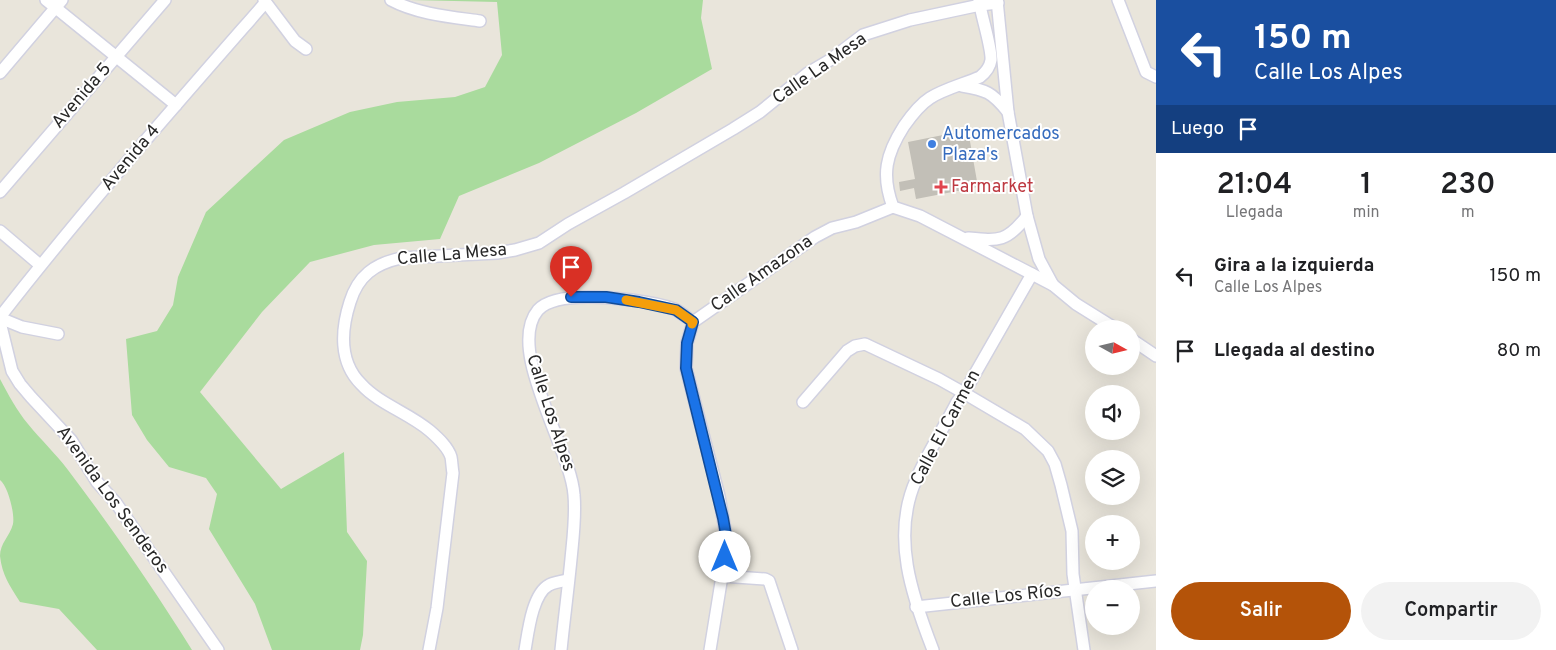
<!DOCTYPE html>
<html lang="es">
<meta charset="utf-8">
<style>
:root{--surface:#fff;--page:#f2f2f2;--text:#202124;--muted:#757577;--accent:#b45309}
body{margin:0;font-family:Overpass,sans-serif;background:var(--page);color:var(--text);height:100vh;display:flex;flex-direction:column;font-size:19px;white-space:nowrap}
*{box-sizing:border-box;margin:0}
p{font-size:16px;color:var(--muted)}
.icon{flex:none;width:28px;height:28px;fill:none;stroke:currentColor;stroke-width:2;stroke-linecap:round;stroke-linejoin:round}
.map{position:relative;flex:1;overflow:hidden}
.details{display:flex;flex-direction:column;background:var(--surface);width:400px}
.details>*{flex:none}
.guide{background:#1a4fa0;color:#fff;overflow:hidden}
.needle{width:32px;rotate:98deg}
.controls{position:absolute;left:1085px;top:320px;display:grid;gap:10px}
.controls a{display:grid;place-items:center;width:55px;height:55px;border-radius:50%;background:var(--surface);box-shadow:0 5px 20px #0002;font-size:25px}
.pin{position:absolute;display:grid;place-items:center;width:42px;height:42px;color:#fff;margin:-51px -21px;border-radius:50% 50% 50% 0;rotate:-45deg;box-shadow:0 0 5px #0007}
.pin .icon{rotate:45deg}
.me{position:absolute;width:55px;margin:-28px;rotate:0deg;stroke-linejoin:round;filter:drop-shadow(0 0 4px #0008)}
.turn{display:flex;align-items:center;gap:18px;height:105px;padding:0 15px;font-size:22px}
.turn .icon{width:65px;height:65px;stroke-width:2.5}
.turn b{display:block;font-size:35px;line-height:42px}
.then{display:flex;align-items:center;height:48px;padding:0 15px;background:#0003;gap:10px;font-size:19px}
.eta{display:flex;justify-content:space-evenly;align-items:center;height:85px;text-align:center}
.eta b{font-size:30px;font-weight:600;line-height:35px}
.primary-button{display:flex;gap:10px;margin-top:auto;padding:10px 15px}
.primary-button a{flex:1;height:58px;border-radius:30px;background:var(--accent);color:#fff;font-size:20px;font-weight:600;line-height:58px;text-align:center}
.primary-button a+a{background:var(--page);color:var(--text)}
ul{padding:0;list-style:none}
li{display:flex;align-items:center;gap:15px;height:75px;padding:0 15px}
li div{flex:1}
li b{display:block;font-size:19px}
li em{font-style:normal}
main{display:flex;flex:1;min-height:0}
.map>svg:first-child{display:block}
.green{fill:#a9db9d}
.building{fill:#c2bfb7}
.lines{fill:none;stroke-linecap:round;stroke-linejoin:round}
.minor-casing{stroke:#d1d1e0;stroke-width:14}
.minor{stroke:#fff;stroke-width:11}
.route-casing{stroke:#114b97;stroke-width:12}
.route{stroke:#1a73e8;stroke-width:9}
.slow{stroke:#f59e0b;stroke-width:9}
.shop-dot{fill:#3f7fe0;stroke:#fff;stroke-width:2}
.health-dot{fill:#e0444e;stroke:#fff;stroke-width:2}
.labels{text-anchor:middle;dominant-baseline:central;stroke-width:4;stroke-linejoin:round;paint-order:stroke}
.street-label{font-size:18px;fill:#282828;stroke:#fff}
.shop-label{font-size:18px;fill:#366cbe;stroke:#fff;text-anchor:start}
.health-label{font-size:18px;fill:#be3a42;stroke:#fff;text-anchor:start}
</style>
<main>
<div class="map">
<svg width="1156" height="650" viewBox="0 0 1156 650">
<rect width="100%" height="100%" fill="#e9e5db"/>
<g class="green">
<polygon points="411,0 703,0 701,18 712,69 636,113 539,163 459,196 440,239 374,245 310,262 262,312 200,392 281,489 344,452 347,532 367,561 363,635 360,650 272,650 255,604 209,529 217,494 206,478 169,467 147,440 132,415 126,339 157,331 173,305 178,277 206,212 284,140 350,112 397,102 455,97 485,87 502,55 497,2"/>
<path d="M0,379c8,15 17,32 28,45 13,16 28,30 40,46 44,58 86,119 124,180h-95l-38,-41 -39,-7c-10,-16 -18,-27 -20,-46 0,-13 10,-20 13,-32 2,-10 -5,-38 -13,-44z"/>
</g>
<polygon class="building" points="968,130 978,187 916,199 914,188 900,191 899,182 915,179 908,142"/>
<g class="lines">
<defs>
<g id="minor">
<polyline points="46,0 176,105"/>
<polyline points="264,0 295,41 306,49"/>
<path d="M391,0c26,14 60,17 89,21"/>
<path d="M979,0c2,15 13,48 12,60 -1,7 -6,13 -11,17 -16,7 -36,12 -50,21 -11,7 -19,18 -26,28 -18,28 -23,49 -11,81l27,9 133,69 23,19 40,25"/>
<polyline points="997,0 1008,112 1027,216 1039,259 1053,285"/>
<polyline points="1118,0 1146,72 1156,77"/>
<polyline points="0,73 62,0"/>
<path d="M962,86c24,4 30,6 46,26"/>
<polyline points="0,192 165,0"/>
<polyline points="0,231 40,265"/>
<path d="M968,238c31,3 39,4 59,-22"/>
<path d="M0,317c84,-108 175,-211 265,-314"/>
<polyline points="0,318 22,327 58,334"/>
<polyline points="0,322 12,371 20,384 31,397 71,440 97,482 116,503 218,650"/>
<polyline points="1131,339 1156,356"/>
<polyline points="803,402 847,351 855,346 865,344 939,379 964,393 1025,429 1048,451 1055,464 1061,485 1072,531 1073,574 1084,650"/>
<polyline points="722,576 765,579 769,581 792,650"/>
<polyline points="916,607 1156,581"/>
<path d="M429,650l8,-42 16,-135c-1,-5 -1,-11 -2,-16 -3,-10 -13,-19 -21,-26 -21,-18 -51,-27 -69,-47 -22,-22 -20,-54 -11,-82 8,-26 24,-38 51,-44l96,-5 18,-3 24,-7 29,-19 56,-31 109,-64 27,-17 48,-39 22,-13 33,-25 47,-15 70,-15 18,-2"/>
<path d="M525,650c3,-17 7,-56 24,-65 6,-3 13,-4 19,-5"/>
<path d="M561,650c3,-30 7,-60 10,-91 2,-21 5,-43 3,-64 -3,-46 -69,-146 -36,-185 11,-12 35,-13 50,-13 24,0 63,4 86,12 7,3 13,9 19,13"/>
<polyline points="710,650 722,576 726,535 719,496 686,368 687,343 693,322 815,237 832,228 856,222 893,207"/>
<path d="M933,650c-21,-54 -42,-114 -17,-170 11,-27 28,-52 41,-78l7,-9 68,-119"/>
</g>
</defs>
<use href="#minor" class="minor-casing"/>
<use href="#minor" class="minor"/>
</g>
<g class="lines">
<defs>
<polyline id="route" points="571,297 606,297 639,302 676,310 693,322 687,343 686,368 723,518 726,535 725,557"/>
</defs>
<use href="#route" class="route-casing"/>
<use href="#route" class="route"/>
<polyline class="slow" points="626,300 676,310 693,322 692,324"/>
</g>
<circle class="shop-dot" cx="932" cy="144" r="5"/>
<path class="health-dot" d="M938.5 179.5h5v5h5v5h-5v5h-5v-5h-5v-5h5z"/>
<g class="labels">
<g class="street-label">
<text transform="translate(820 69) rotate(-35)">Calle La Mesa</text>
<text transform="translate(82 96) rotate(-49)">Avenida 5</text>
<text transform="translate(131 158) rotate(-50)">Avenida 4</text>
<text transform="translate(452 255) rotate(-5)">Calle La Mesa</text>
<text transform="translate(762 274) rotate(-35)">Calle Amazona</text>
<text transform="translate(550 413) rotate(72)">Calle Los Alpes</text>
<text transform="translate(946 428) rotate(-62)">Calle El Carmen</text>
<text transform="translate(112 500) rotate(54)">Avenida Los Senderos</text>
<text transform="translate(1006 597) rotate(-6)">Calle Los Ríos</text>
</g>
<g class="shop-label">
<text x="942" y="134">Automercados<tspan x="942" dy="21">Plaza's</tspan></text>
</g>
<g class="health-label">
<text x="951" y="187">Farmarket</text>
</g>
</g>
</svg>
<div class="controls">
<a><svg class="needle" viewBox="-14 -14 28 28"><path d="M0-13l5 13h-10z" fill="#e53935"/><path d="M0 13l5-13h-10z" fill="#757577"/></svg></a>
<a><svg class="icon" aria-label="sound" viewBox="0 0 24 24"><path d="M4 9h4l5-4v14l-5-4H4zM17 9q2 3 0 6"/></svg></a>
<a><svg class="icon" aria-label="layers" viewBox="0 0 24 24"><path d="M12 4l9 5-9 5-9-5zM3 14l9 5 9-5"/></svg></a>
<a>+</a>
<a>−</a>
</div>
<div class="pin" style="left:571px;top:297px;background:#d93025"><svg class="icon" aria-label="arrive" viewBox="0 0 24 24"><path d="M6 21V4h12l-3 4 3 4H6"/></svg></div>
<svg class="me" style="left:725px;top:557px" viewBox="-20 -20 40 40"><circle r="19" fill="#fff"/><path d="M0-13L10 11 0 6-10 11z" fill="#1a73e8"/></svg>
</div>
<section class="details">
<div class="guide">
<div class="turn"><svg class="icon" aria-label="left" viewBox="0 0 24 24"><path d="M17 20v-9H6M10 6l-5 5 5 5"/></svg><div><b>150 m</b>Calle Los Alpes</div></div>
<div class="then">Luego<svg class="icon" aria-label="arrive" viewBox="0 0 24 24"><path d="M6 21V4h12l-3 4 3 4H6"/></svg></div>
</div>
<div class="eta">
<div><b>21:04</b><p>Llegada</p></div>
<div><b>1</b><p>min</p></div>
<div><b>230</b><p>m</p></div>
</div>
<ul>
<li><svg class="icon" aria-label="left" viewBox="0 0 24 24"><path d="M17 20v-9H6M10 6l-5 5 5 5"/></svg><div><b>Gira a la izquierda</b><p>Calle Los Alpes</p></div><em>150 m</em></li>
<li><svg class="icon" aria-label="arrive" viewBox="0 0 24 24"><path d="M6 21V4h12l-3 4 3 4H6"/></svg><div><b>Llegada al destino</b></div><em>80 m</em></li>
</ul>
<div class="primary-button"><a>Salir</a><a>Compartir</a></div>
</section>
</main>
